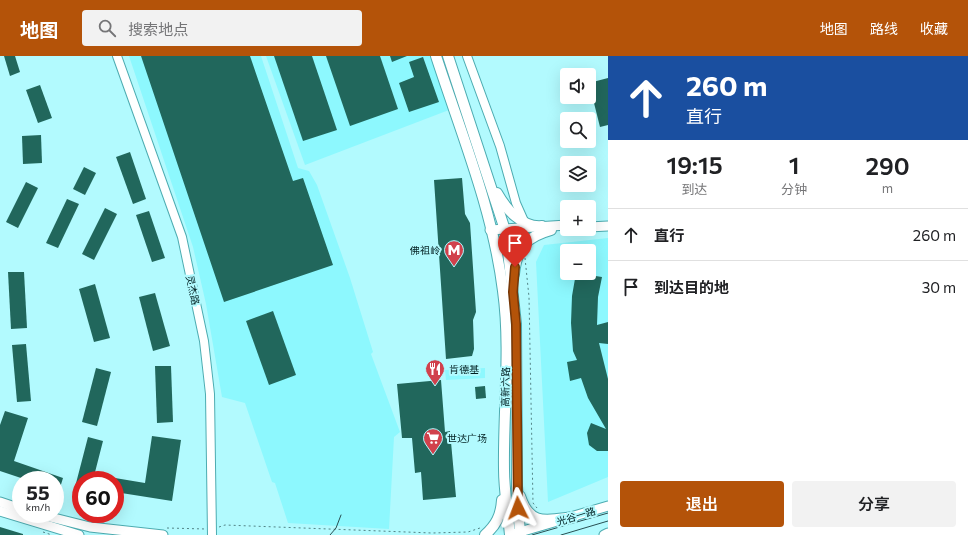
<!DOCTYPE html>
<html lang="zh">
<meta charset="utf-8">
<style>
:root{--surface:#fff;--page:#f2f2f2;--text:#202124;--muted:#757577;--line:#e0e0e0;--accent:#b45309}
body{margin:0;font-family:Commissioner,"Noto Sans SC",sans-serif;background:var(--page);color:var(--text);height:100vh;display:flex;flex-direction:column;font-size:15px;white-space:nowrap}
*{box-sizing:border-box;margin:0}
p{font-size:13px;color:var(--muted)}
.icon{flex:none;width:22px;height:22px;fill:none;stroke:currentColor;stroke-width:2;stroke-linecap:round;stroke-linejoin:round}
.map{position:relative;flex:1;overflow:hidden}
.drawer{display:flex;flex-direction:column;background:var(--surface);width:360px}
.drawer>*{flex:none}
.banner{background:#1a4fa0;color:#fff;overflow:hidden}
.tools{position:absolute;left:560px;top:12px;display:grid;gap:8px}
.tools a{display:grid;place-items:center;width:36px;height:36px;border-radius:4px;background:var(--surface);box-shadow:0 4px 16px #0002;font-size:20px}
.speed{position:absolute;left:12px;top:415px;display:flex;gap:8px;font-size:20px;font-weight:700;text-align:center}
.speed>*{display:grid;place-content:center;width:52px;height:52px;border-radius:50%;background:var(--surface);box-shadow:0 4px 16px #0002;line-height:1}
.speed small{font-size:10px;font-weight:400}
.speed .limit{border:6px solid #d22;background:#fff;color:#111}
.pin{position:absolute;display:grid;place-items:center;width:34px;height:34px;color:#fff;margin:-41px -17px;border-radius:50% 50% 50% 0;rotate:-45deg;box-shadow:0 0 4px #0007}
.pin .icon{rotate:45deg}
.me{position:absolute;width:44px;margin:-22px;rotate:357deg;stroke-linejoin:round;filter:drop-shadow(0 0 3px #0008)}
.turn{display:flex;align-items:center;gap:14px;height:84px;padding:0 12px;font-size:18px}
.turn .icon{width:52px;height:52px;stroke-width:2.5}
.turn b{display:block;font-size:28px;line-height:34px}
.eta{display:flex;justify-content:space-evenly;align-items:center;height:68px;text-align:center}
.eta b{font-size:24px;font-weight:600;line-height:28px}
.action{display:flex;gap:8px;margin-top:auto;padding:8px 12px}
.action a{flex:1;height:46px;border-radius:4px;background:var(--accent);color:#fff;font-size:16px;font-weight:600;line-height:46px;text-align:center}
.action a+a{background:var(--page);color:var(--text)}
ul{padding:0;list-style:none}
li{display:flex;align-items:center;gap:12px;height:52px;padding:0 12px;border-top:1px solid var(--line)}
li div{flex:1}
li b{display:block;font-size:15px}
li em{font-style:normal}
header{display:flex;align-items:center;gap:24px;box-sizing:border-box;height:56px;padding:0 20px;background:var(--accent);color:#fff}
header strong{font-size:19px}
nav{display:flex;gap:22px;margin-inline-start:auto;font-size:14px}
.search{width:280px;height:36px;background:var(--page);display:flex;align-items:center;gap:10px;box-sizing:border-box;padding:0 14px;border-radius:4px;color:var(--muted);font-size:15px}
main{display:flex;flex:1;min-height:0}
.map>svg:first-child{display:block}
.built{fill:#8df8fe;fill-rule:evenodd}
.building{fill:#21675c}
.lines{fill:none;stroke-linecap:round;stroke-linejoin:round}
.tertiary-casing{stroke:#4dacb1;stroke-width:10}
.secondary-casing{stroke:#4dacb1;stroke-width:11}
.primary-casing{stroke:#4dacb1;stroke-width:12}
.path{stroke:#528487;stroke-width:1;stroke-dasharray:2 3;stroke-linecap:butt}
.tertiary{stroke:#fff;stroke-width:8}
.secondary{stroke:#fff;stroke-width:9}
.primary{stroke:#fff;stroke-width:10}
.tram{stroke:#284f52;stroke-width:1}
.route-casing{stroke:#753606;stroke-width:10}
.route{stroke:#b45309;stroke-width:7}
.labels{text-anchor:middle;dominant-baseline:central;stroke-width:4;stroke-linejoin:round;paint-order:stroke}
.poi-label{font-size:10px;fill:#022022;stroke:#b2fafe;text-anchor:start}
.street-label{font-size:10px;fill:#022022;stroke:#b2fafe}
</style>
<header>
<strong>地图</strong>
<div class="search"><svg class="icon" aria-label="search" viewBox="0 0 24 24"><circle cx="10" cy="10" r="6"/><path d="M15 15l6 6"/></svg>搜索地点</div>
<nav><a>地图</a><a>路线</a><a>收藏</a></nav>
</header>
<main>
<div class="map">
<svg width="608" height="479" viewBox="0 0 608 479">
<rect width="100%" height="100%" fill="#b2fafe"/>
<g class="built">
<polygon points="129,0 261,0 298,112 309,115 317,129 350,222 373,296 371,298 400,376 394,381 389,473 288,467 275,427 272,426 245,347 222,341 206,248 193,191"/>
<polygon points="266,0 430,0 449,54 305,109"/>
<path d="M608,182v239l-60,25 -12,-240 8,-17zM567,195h22v22h-22z"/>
<polygon points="485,312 485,322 446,324 445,314"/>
</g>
<g class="building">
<polygon points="4,0 15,0 20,16 10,20"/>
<polygon points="141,0 250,0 293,125 303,122 333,209 224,246"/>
<polygon points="274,0 312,0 337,74 303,85"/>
<polygon points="326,0 380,0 398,53 350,70"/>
<polygon points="390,0 407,0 392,6"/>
<polygon points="423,1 439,46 409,56 399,27 414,21 409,6"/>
<polygon points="608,22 608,69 600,71 589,27"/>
<polygon points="40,29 52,62 38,67 26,34"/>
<polygon points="41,79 42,107 23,108 22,80"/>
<polygon points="130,96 146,143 133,148 116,101"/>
<polygon points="84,111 96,117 85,139 73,133"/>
<polygon points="462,122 465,158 470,167 476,256 473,264 474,293 472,300 446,303 434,124"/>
<polygon points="26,126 38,132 18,172 6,166"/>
<polygon points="67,143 79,148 58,192 46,187"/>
<polygon points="105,152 117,158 94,204 82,198"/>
<polygon points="149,155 165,202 152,206 136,159"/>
<polygon points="8,216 24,216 27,272 11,273"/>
<polygon points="576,217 602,221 598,241 597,269 608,266 608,288 599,287 608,323 608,395 597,395 589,389 587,377 591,367 606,373 588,342 581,322 570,325 567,306 577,304 573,295 571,267 572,240"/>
<polygon points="95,228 110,282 94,286 79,233"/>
<polygon points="155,237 170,290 153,295 139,241"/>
<polygon points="273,255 296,319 269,329 246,265"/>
<polygon points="26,288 31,345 17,346 12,289"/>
<polygon points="155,310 171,310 173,366 157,367"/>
<polygon points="96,312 111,316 97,370 82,366"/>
<polygon points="441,324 445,376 450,375 456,441 423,444 421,416 415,417 412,382 402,382 397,328"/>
<polygon points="485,330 486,342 476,343 475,331"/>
<polygon points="5,355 28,362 14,405 63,422 59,435 55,433 55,424 27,424 0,415 0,369"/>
<polygon points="152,380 181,384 172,445 115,436 115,422 145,427"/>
<polygon points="88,381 103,385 93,424 81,424 81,437 74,435"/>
<polygon points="0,471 23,478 23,479 0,479"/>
</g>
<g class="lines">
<defs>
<g id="tertiary">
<polyline points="117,0 182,181 204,285 210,338 212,479"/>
<polyline points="467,0 500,90 516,147 524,165"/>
</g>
<g id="secondary">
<polyline points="589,171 608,170"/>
<polyline points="490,174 567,169"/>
<polyline points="0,446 21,453"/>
<polyline points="0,455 79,479"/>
<polyline points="38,458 90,471 163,479"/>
<polyline points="513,478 608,450"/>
<polyline points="604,479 608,477"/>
</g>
<g id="primary">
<path d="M436,0c25,77 57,154 67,235 8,58 0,119 1,178 0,22 4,44 6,66"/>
<polyline points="448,0 506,177 516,268 517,430 520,479"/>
<path d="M497,137c9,16 25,35 45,33"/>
<path d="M514,218c3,-27 12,-37 37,-44"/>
<path d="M520,440c10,31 27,24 54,21"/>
<path d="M485,479c11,-10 16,-19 17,-35"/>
</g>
</defs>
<use href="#tertiary" class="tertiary-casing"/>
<use href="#secondary" class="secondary-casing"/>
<use href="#primary" class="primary-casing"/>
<g class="path">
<polyline points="525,202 529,241 533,447 537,452"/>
<polyline points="219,471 225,469 432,477 468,476 480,472"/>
<polyline points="167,472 206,473"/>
<polyline points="43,476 52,479"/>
</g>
<use href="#tertiary" class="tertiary"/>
<use href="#secondary" class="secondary"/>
<use href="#primary" class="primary"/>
<g class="tram">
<polyline points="330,479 336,472 341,459"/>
<polyline points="532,479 608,457"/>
<polyline points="561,479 608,465"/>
</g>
</g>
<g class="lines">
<defs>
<polyline id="route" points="515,211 513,236 516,268 518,452"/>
</defs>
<use href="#route" class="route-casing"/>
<use href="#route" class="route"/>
</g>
<defs>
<symbol id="metro-pin" viewBox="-11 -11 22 30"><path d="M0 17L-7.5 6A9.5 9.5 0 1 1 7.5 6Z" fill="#d1414c" stroke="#b2fafe"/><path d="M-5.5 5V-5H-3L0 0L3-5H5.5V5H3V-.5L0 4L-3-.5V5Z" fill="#fff"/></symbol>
<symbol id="restaurant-pin" viewBox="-11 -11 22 30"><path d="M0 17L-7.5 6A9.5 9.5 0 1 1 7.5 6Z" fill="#d1414c" stroke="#b2fafe"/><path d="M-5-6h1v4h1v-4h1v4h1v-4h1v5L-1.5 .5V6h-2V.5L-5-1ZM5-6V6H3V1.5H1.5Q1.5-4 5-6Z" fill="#fff"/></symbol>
<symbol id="supermarket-pin" viewBox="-11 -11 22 30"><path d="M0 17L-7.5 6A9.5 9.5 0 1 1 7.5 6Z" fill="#d1414c" stroke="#b2fafe"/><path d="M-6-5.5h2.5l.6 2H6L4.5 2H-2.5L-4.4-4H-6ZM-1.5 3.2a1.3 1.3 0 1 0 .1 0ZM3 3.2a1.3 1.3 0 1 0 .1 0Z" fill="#fff"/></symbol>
</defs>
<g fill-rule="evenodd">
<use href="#metro-pin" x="443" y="183" width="22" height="30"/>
<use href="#restaurant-pin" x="424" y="302" width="22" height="30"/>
<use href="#supermarket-pin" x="422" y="371" width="22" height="30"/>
</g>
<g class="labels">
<g class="poi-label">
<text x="440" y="194" text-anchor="end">佛祖岭</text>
<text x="449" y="313">肯德基</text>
<text x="447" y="382">世达广场</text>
</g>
<g class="street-label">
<text transform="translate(193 234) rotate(78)">灵杰路</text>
<text transform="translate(505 331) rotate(-89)">高新六路</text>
<text transform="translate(576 460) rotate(-17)">光谷一路</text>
</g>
</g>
</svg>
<div class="tools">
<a><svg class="icon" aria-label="sound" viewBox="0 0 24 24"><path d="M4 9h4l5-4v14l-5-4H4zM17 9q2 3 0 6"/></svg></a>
<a><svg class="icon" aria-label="search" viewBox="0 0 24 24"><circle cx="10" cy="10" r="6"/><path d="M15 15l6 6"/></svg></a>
<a><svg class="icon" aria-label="layers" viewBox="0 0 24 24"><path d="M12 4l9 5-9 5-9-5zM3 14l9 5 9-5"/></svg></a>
<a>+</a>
<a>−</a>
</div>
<div class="speed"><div>55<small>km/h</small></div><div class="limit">60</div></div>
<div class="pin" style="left:515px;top:211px;background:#d93025"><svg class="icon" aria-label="arrive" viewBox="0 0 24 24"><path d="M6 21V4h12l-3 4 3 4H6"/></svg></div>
<svg class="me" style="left:518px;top:452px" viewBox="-20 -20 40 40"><path d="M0-17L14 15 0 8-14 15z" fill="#b45309" stroke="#fff" stroke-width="4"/></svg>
</div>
<section class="drawer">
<div class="banner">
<div class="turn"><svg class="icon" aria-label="ahead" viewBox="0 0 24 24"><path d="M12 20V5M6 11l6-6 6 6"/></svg><div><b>260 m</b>直行</div></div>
</div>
<div class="eta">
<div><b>19:15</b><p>到达</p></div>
<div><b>1</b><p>分钟</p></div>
<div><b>290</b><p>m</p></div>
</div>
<ul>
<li><svg class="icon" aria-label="ahead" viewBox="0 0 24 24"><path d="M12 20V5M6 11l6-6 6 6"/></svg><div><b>直行</b></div><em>260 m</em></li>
<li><svg class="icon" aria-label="arrive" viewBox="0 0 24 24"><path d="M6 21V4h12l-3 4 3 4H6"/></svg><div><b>到达目的地</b></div><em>30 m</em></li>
</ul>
<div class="action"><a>退出</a><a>分享</a></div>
</section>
</main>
